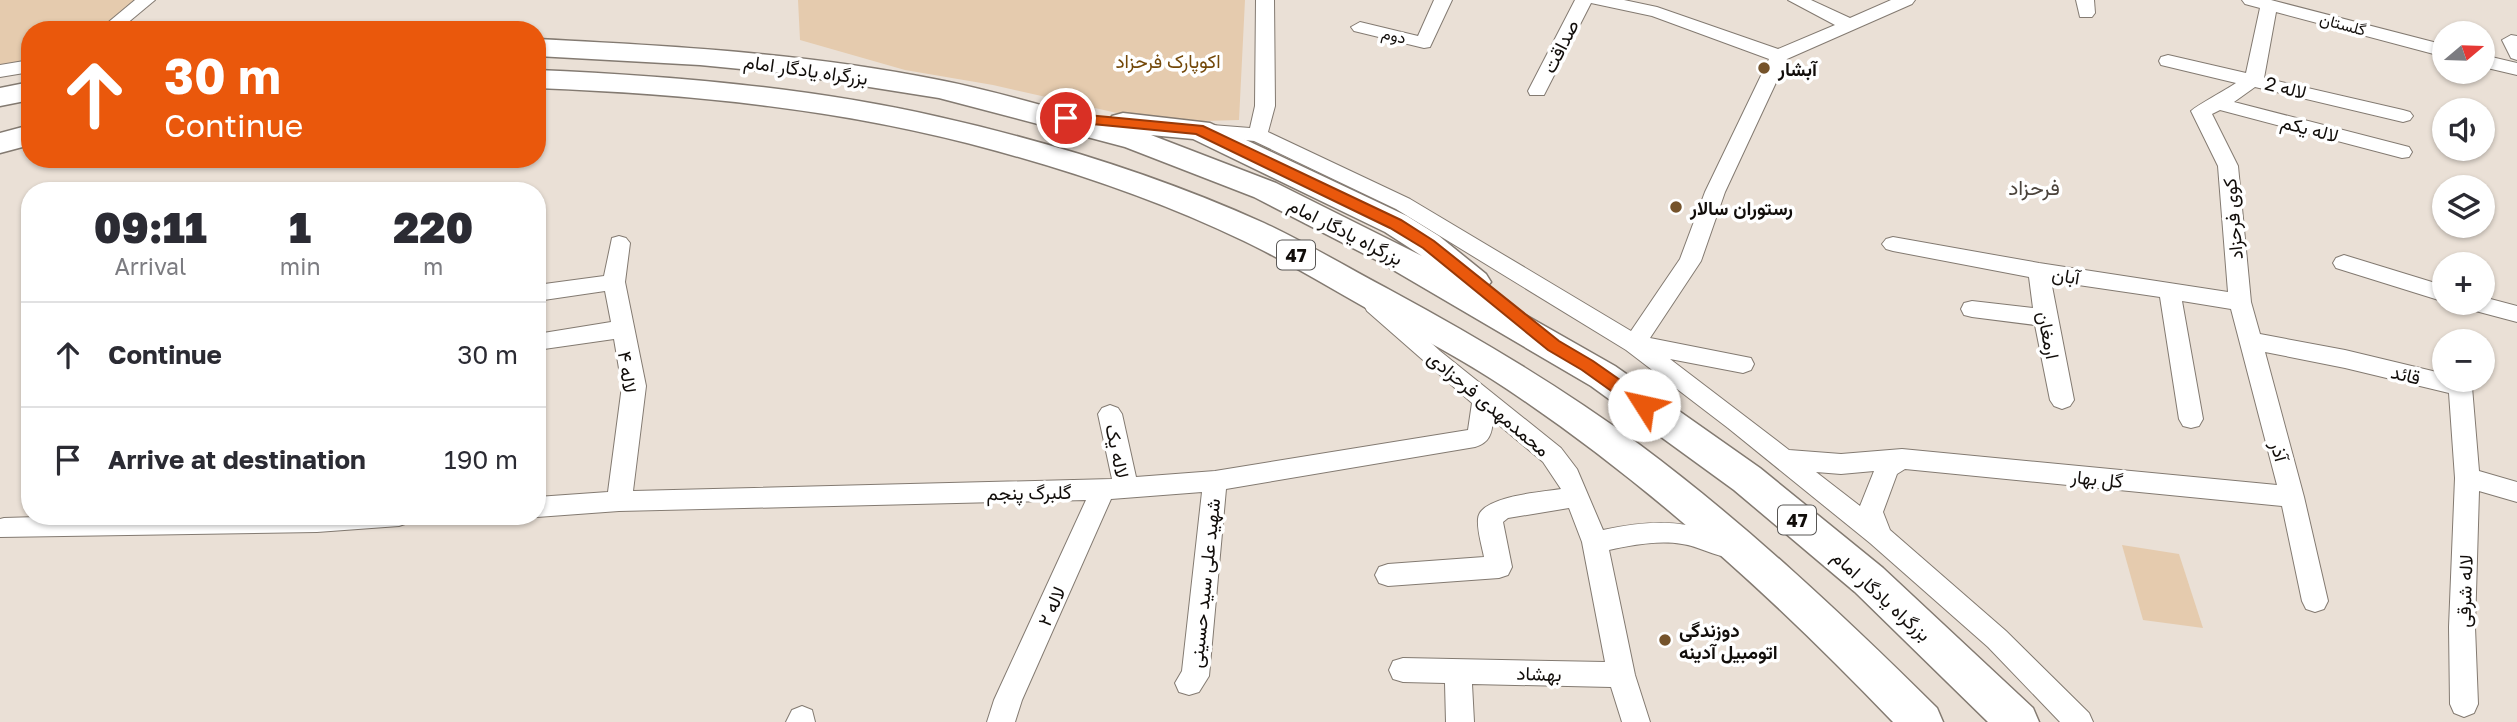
<!DOCTYPE html>
<meta charset="utf-8">
<style>
:root{--surface:#fff;--page:#f2f2f3;--text:#2b2b33;--muted:#7c7c81;--line:#e1e1e2}
body{margin:0;font-family:"Golos Text",Vazirmatn,sans-serif;background:var(--page);color:var(--text);height:100vh;display:flex;flex-direction:column;font-size:26px;white-space:nowrap}
*{box-sizing:border-box;margin:0}
p{font-size:23px;color:var(--muted)}
.icon{flex:none;width:38px;height:38px;fill:none;stroke:currentColor;stroke-width:2;stroke-linecap:round;stroke-linejoin:round}
.map{position:relative;flex:1;overflow:hidden}
.details{position:absolute;left:21px;top:182px;width:525px;height:343px;display:flex;flex-direction:column;background:var(--surface);border-radius:28px;box-shadow:0 2px 5px #0004}
.details>*{flex:none}
.banner{position:absolute;left:21px;top:21px;width:525px;height:147px;border-radius:28px;box-shadow:0 2px 5px #0004;background:#ea580c;color:#fff;overflow:hidden}
.needle{width:46px;rotate:71deg}
.fabs{position:absolute;left:2432px;top:21px;display:grid;gap:14px}
.fabs a{display:grid;place-items:center;width:63px;height:63px;border-radius:50%;background:var(--surface);box-shadow:0 2px 5px #0004;font-size:35px}
.pin{position:absolute;display:grid;place-items:center;width:60px;height:60px;color:#fff;margin:-30px;border:4px solid #fff;border-radius:50%;box-shadow:0 2px 7px #0007}
.me{position:absolute;width:77px;margin:-38px;rotate:305deg;stroke-linejoin:round;filter:drop-shadow(0 0 5px #0008)}
.turn{display:flex;align-items:center;gap:24px;height:147px;padding:0 28px;font-size:32px}
.turn .icon{width:91px;height:91px;stroke-width:2.5}
.turn b{display:block;font-size:49px;line-height:60px}
.eta{display:flex;justify-content:space-evenly;align-items:center;height:119px;text-align:center}
.eta b{font-size:42px;font-weight:800;line-height:49px}
ul{padding:0;list-style:none}
li{display:flex;align-items:center;gap:21px;height:105px;padding:0 28px;border-top:2px solid var(--line)}
li div{flex:1}
li b{display:block;font-size:26px}
li em{font-style:normal}
.map>svg:first-child{display:block}
.green{fill:#e5cbae}
.lines{fill:none;stroke-linecap:round;stroke-linejoin:round}
.minor-casing{stroke:#837a71;stroke-width:2}
.highway-casing{stroke:#837a71;stroke-width:3}
.minor{fill:#fff;fill-rule:evenodd}
.highway{fill:#fff;fill-rule:evenodd}
.route{fill:#ea580c;stroke:#983908;stroke-width:2}
.poi-dot{fill:#75532b;stroke:#fff;stroke-width:2.5}
.labels{text-anchor:middle;dominant-baseline:central;stroke-width:7;stroke-linejoin:round;paint-order:stroke}
.far-street-label{font-size:16px;fill:#110d0a;stroke:#fff}
.shield{fill:#fff;stroke:#585654;stroke-width:2}
.shield-label{font-size:18px;font-weight:bold;fill:#110d0a}
.street-label{font-size:19px;fill:#110d0a;stroke:#fff}
.park-label{font-size:19px;fill:#734809;stroke:#fff}
.poi-label{font-size:19px;font-weight:bold;fill:#110d0a;stroke:#fff;text-anchor:start}
.neighbourhood-label{font-size:21px;fill:#4b433b;stroke:#fff}
</style>
<div class="map">
<svg width="2517" height="722" viewBox="0 0 2517 722">
<rect width="100%" height="100%" fill="#eae0d6"/>
<g class="green">
<polygon points="0,0 151,0 118,30 30,30 30,69 0,73"/>
<polygon points="798,0 1245,0 1239,120 1171,122 1117,113 993,85 905,70 800,40"/>
<polygon points="2122,545 2179,554 2203,628 2143,620"/>
</g>
<g class="lines">
<defs>
<g id="minor">
<polygon points="135,0 155,0 119,30 99,30"/>
<path d="M1256,0h18l1,106 -7,26 142,67 221,132 49,-72 25,-67 64,-133 -117,-43 -61,-13 -47,92h-14l-2,-4 47,-91h49l33,7 121,42 57,-24 -47,-25h23l39,18 41,-18h24l-3,4 -125,55 -62,133 -24,69 -51,77 101,20 3,6 -3,6 -8,3 -73,-14 119,91 52,4 61,-5 375,36 -46,-176 -49,-8 21,118 -4,7 -8,2 -8,-2 -4,-7 -19,-122 -109,-16 23,119 -4,6 -8,3 -8,-3 -4,-6 -15,-75 -63,-8 -8,-2 -3,-6 3,-6 8,-2 61,7 -4,-31 -136,-26 -7,-2 -4,-5 4,-5 7,-2 146,26 189,29 -10,-126 -27,-55c5,-5 36,-22 45,-28l-75,-18 -2,-4 2,-4 7,-2 78,18 14,-65 -15,-4 -3,-4h29l174,45v12l-169,-45 -12,66 139,32 7,2 3,4 -3,4 -7,2 -148,-35 -21,15 175,45 3,5 -3,5 -7,1 -182,-48 -8,4 26,52 13,136 9,32 85,16 100,24v6l23,1 4,6 7,84 38,11v20l-38,-11 -4,136 3,77 -4,9 -10,4 -10,-4 -4,-9 -1,-77 6,-149 -6,-85 -104,-25 -80,-16 39,145 24,104 -4,8 -9,3 -9,-3 -4,-8 -20,-95 -377,-37 -8,5 -14,38 7,18 116,101 83,82 4,9h-33l-72,-75 -118,-104 -142,-115 -102,-78 -230,-141 -142,-68 -62,-7 -3,-4 3,-4 7,-2 51,4 5,-22zM1874,471l-14,35 -44,-34 25,2z"/>
<polygon points="1434,0 1452,0 1430,47 1424,48 1354,31 1351,27 1360,22 1418,36"/>
<polygon points="2076,0 2094,0 2095,13 2092,17 2080,17"/>
<polygon points="2459,27 2465,28 2469,33 2451,33 2453,28"/>
<polygon points="2511,35 2517,36 2517,60 2511,58 2502,40"/>
<polygon points="2483,55 2517,63 2517,75 2483,67"/>
<polygon points="30,60 30,72 0,77 0,65"/>
<path d="M619,236l7,2 4,5 -5,39 21,104 -13,105 479,-12 -14,-65 4,-6 8,-3 8,3 4,6 14,63 79,-6 253,-41 4,-27 -105,-92 -3,-6 3,-6 8,-2 8,2 57,52 121,97 16,21 26,61c57,-12 83,-9 138,10l4,8 -4,8c-19,6 -40,-10 -59,-12 -24,-4 -49,1 -73,6l26,125 15,47h-28l-11,-35 -139,-3 2,38h-28l-1,-39 -42,-1 -10,-3 -4,-9 4,-9 10,-3 202,4 -23,-120 -13,-34 -61,10 -5,4 9,45 -4,8 -9,3 -111,8 -9,-3 -4,-8 4,-8 9,-3 96,-7c-2,-11 -7,-26 -6,-38 1,-23 65,-27 83,-30l-18,-27 -50,-42c-1,14 -4,23 -18,27l-249,42 -17,187 -10,16 -10,3 -10,-3 -4,-9 7,-12 20,-179 -91,7 -89,201 -7,22h-28l7,-22 92,-200 -467,11 -82,6 -3,-1h3v-19l71,-5 14,-106 -8,-47 -77,11v-16l74,-12 -6,-31 -68,10v-16l67,-9 8,-38z"/>
<polygon points="2344,255 2445,286 2445,302 2336,268 2333,263 2336,258"/>
<polygon points="2483,297 2517,306 2517,322 2468,309 2465,303 2483,303"/>
<polygon points="71,516 411,516 408,523 399,526 317,532 0,537 0,519 4,518"/>
<polygon points="802,706 812,710 815,722 786,722 792,710"/>
</g>
<g id="highway">
<path d="M537,39c135,7 269,14 402,41 57,11 113,29 169,43l4,-7 11,-3 87,10 197,93 32,20 47,38 5,8 -8,9 132,75 145,102 123,100 150,140 6,14h-51l-133,-130 -121,-102 -143,-104 -213,-125 -124,-64 -129,-50 -186,-49 -158,-25 -81,-8 -163,-9zM1151,135l42,4 192,93 37,24 -146,-73z"/>
<path d="M537,70c135,6 270,17 402,47 111,25 221,59 325,106 43,20 84,45 126,67 87,47 170,96 250,155 106,79 203,170 297,263l6,14h-50c-118,-123 -244,-238 -386,-333 -45,-30 -93,-55 -141,-81 -41,-23 -80,-47 -122,-67 -79,-38 -163,-67 -247,-90 -150,-42 -305,-57 -460,-63z"/>
<polygon points="30,82 30,100 0,106 0,88"/>
<polygon points="30,125 30,145 0,153 0,133"/>
</g>
</defs>
<use href="#minor" class="minor-casing"/>
<use href="#highway" class="highway-casing"/>
<use href="#minor" class="minor"/>
<use href="#highway" class="highway"/>
</g>
<polygon class="route" points="1066,113 1203,126 1401,220 1434,241 1559,341 1593,361 1650,401 1652,405 1650,410 1638,410 1582,370 1548,350 1423,248 1390,228 1196,134 1061,121 1059,118"/>
<g class="poi-dot">
<circle cx="1764" cy="68" r="7"/>
<circle cx="1676" cy="207" r="7"/>
<circle cx="1665" cy="640" r="7"/>
</g>
<g class="labels">
<g class="far-street-label">
<text transform="translate(2343 24) rotate(15)">گلستان</text>
<text transform="translate(1394 35) rotate(14)">دوم</text>
</g>
<g class="shield">
<rect x="1277" y="240.5" width="38" height="29" rx="5"/>
<rect x="1778" y="505.5" width="38" height="29" rx="5"/>
</g>
<g class="shield-label">
<text x="1296" y="255">47</text>
<text x="1797" y="520">47</text>
</g>
<g class="street-label">
<text transform="translate(1560 46) rotate(-63)">صداقت</text>
<text transform="translate(806 69) rotate(8)">بزرگراه یادگار امام</text>
<text transform="translate(2286 87) rotate(14)">لاله 2</text>
<text transform="translate(2310 128) rotate(15)">لاله یکم</text>
<text transform="translate(2232 219) rotate(-95)">کوی فرحزاد</text>
<text transform="translate(1346 231) rotate(27)">بزرگراه یادگار امام</text>
<text transform="translate(2066 275) rotate(9)">آبان</text>
<text transform="translate(2049 335) rotate(79)">ارمغان</text>
<text transform="translate(628 372) rotate(82)">لاله ۴</text>
<text transform="translate(2406 374) rotate(14)">قائد</text>
<text transform="translate(1489 403) rotate(40)">محمدمهدی فرحزادی</text>
<text transform="translate(1118 451) rotate(78)">لاله یک</text>
<text transform="translate(2280 451) rotate(74)">آذر</text>
<text transform="translate(2097 478) rotate(6)">گل بهار</text>
<text transform="translate(1029 492) rotate(-1)">گلبرگ پنجم</text>
<text transform="translate(1204 583) rotate(-84)">شهید علی سید حسینی</text>
<text transform="translate(2464 591) rotate(-88)">لاله شرقی</text>
<text transform="translate(1882 595) rotate(42)">بزرگراه یادگار امام</text>
<text transform="translate(1051 606) rotate(-66)">لاله ۲</text>
<text transform="translate(1539 673) rotate(2)">بهشاد</text>
</g>
<g class="park-label">
<text x="1168" y="60">اکوپارک فرحزاد</text>
</g>
<g class="poi-label">
<text x="1778" y="68">آبشار</text>
<text x="1690" y="207">رستوران سالار</text>
<text x="1679" y="629">دوزندگی<tspan x="1679" dy="22">اتومبیل آدینه</tspan></text>
</g>
<g class="neighbourhood-label">
<text x="2034" y="187">فرحزاد</text>
</g>
</g>
</svg>
<div class="fabs">
<a><svg class="needle" viewBox="-14 -14 28 28"><path d="M0-13l5 13h-10z" fill="#e53935"/><path d="M0 13l5-13h-10z" fill="#7c7c81"/></svg></a>
<a><svg class="icon" aria-label="sound" viewBox="0 0 24 24"><path d="M4 9h4l5-4v14l-5-4H4zM17 9q2 3 0 6"/></svg></a>
<a><svg class="icon" aria-label="layers" viewBox="0 0 24 24"><path d="M12 4l9 5-9 5-9-5zM3 14l9 5 9-5"/></svg></a>
<a>+</a>
<a>−</a>
</div>
<div class="pin" style="left:1066px;top:118px;background:#d93025"><svg class="icon" aria-label="arrive" viewBox="0 0 24 24"><path d="M6 21V4h12l-3 4 3 4H6"/></svg></div>
<svg class="me" style="left:1644px;top:405px" viewBox="-20 -20 40 40"><circle r="19" fill="#fff"/><path d="M0-13L10 11 0 6-10 11z" fill="#ea580c"/></svg>
<div class="banner">
<div class="turn"><svg class="icon" aria-label="ahead" viewBox="0 0 24 24"><path d="M12 20V5M6 11l6-6 6 6"/></svg><div><b>30 m</b>Continue</div></div>
</div>
<section class="details">
<div class="eta">
<div><b>09:11</b><p>Arrival</p></div>
<div><b>1</b><p>min</p></div>
<div><b>220</b><p>m</p></div>
</div>
<ul>
<li><svg class="icon" aria-label="ahead" viewBox="0 0 24 24"><path d="M12 20V5M6 11l6-6 6 6"/></svg><div><b>Continue</b></div><em>30 m</em></li>
<li><svg class="icon" aria-label="arrive" viewBox="0 0 24 24"><path d="M6 21V4h12l-3 4 3 4H6"/></svg><div><b>Arrive at destination</b></div><em>190 m</em></li>
</ul>
</section>
</div>
